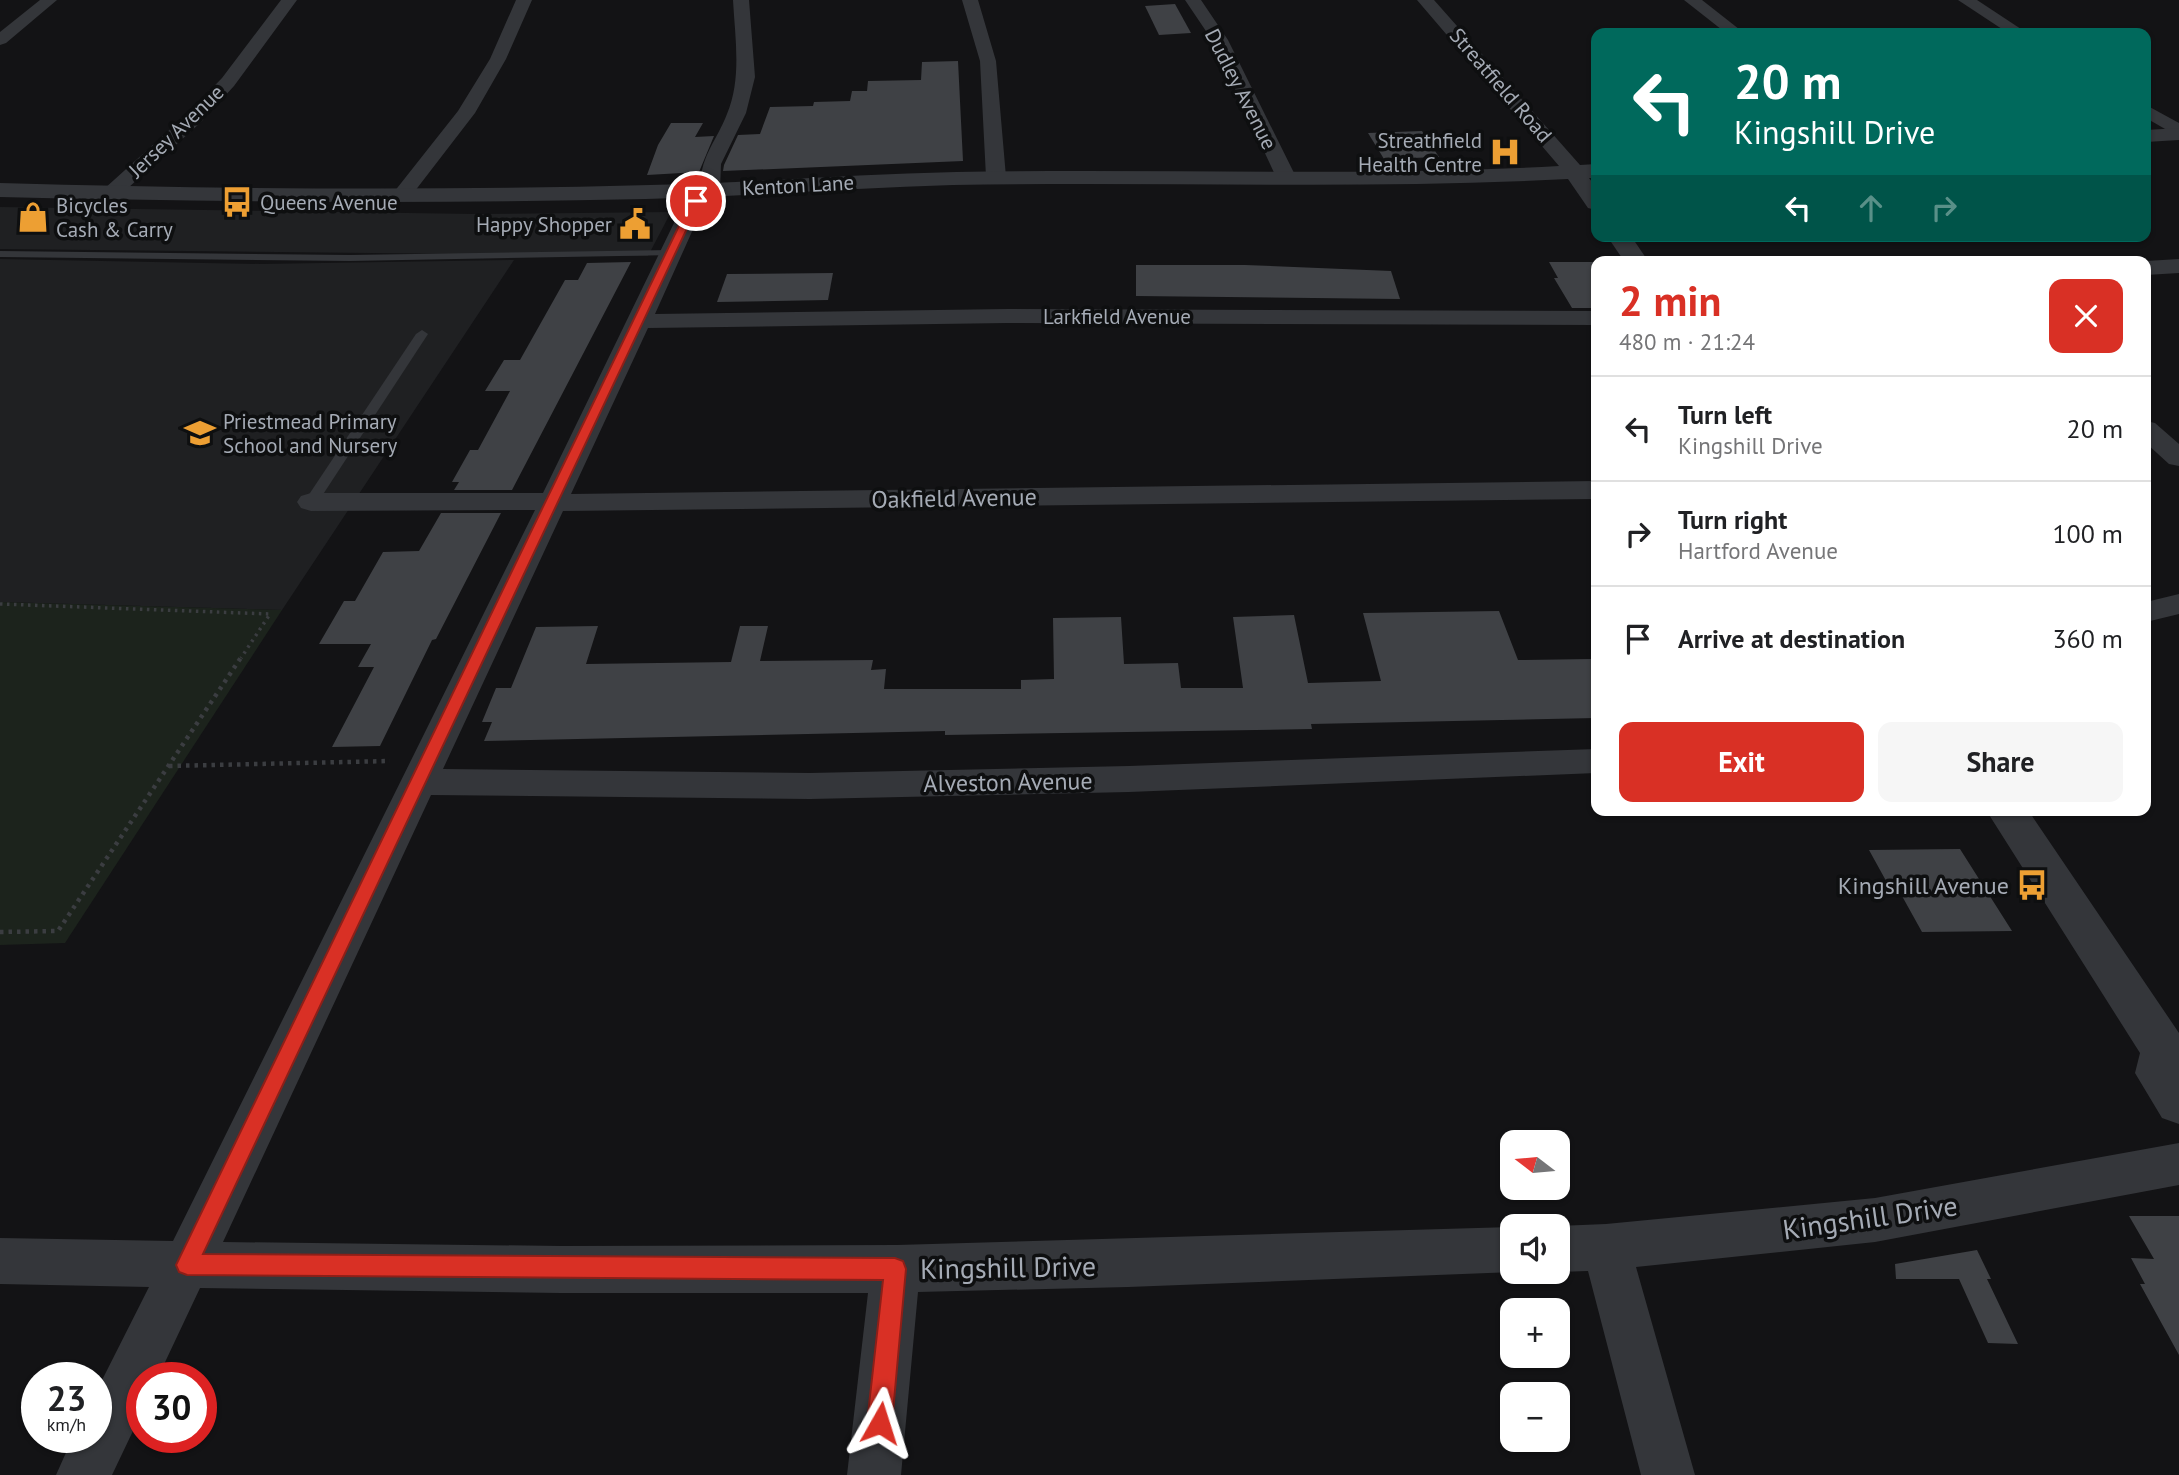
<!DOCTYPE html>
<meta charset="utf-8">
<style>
:root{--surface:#fff;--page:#f6f6f6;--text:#202124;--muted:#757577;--line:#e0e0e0;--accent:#d93025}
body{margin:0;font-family:"PT Sans",sans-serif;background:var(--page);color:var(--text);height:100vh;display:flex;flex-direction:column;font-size:26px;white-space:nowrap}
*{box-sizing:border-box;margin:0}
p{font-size:23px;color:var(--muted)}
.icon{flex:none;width:38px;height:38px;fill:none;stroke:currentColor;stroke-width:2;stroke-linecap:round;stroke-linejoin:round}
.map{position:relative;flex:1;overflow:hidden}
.panel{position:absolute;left:1591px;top:256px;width:560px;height:560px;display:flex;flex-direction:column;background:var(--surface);border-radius:14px;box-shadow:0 2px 5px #0004}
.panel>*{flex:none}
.hud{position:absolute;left:1591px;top:28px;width:560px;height:214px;border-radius:14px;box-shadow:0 2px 5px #0004;background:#00695c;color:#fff;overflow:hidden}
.needle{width:46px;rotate:286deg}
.tools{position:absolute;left:1500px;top:1130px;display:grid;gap:14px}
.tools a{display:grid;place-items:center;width:70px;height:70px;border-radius:14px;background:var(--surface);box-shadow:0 2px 5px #0004;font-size:35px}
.speed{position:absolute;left:21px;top:1362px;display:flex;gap:14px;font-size:35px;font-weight:700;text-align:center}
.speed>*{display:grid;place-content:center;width:91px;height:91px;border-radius:50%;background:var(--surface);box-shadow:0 2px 5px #0004;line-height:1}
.speed small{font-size:18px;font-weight:400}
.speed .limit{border:10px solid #d22;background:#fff;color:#111}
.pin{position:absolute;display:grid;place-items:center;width:60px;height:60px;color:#fff;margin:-30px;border:4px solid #fff;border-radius:50%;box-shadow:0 2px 7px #0007}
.me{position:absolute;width:77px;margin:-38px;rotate:6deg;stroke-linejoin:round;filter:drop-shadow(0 0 5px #0008)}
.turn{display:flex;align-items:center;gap:24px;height:147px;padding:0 28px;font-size:32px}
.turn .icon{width:91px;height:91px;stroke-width:2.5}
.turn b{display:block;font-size:49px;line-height:60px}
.lanes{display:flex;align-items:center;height:66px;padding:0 28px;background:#0003;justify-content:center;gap:35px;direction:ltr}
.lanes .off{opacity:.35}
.round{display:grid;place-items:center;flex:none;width:74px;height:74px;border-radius:14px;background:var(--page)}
.head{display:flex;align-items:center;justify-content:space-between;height:119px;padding:0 28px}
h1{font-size:42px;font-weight:700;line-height:52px;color:var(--accent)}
.cta{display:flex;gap:14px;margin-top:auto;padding:14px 28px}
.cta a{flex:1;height:80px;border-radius:14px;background:var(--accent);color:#fff;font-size:28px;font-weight:700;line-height:80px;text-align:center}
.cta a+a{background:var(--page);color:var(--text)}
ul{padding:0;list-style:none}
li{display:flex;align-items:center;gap:21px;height:105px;padding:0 28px;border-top:2px solid var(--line)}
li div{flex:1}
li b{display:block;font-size:26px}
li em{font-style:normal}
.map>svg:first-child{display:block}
.built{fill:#1f2022}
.green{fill:#1c231c}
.building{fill:#3f4145}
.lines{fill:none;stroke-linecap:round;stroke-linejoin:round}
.path-far1{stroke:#3b3d41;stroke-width:3.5;stroke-dasharray:2.5 4.5;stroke-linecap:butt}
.path{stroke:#3b3d41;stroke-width:4.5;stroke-dasharray:3.5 5;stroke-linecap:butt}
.service{fill:#34363a;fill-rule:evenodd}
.minor{fill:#34363a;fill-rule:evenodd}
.tertiary{fill:#34363a;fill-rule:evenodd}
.route{fill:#d93025;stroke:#8d1f18;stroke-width:2}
.labels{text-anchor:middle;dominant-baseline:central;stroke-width:7;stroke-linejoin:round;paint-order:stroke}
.far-street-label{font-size:21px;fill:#a5abb5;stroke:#0e0f10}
.far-poi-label{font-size:21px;fill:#a5abb5;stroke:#0e0f10;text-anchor:start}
.street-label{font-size:24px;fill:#a5abb5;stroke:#0e0f10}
.poi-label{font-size:24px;fill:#a5abb5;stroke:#0e0f10;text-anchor:end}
.near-street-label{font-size:28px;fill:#a5abb5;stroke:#0e0f10}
</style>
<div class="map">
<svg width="2179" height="1475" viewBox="0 0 2179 1475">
<rect width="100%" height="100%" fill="#131315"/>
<g class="built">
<polygon points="0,207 475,214 671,212 648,256 0,249"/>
<polygon points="0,259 261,264 514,260 282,610 0,602"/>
</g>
<polygon class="green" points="0,602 282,610 65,943 0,945"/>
<g class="building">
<polygon points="1175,4 1191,33 1159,35 1145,6"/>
<polygon points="958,61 963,161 723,171 724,165 738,135 760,134 770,107 813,106 814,102 850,101 852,91 867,91 868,81 921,80 922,62"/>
<polygon points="671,123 703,123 695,137 714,136 699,172 647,175 658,145"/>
<polygon points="1422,131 1439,157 1384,159 1368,133"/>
<polygon points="631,262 512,490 454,490 459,482 452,482 470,450 478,450 510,391 485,391 504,360 520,360 565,280 578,280 587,263"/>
<polygon points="1549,262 1596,262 1596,308 1572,308 1554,278 1558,278"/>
<polygon points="1136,265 1245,265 1391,271 1400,299 1136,296"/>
<polygon points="833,273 828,300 717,302 727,274"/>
<polygon points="441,513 501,513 436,639 432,640 380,746 332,747 374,667 358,667 371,644 319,644 344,601 355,601 383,552 419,551"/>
<polygon points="1499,611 1518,660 1591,659 1596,671 1596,718 1311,724 1312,729 945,735 945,731 484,741 492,722 482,722 496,688 511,688 536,627 598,626 586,664 731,662 740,626 768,626 760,661 873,660 871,670 886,669 884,689 1021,689 1021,680 1054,679 1053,618 1121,617 1124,664 1178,663 1181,688 1243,688 1233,617 1294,615 1308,683 1381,681 1363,613"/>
<polygon points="1960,849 2012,931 1922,932 1897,887 1890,888 1869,850"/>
<polygon points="2129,1216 2179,1216 2179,1355 2140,1284 2145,1284 2131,1258 2154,1259"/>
<polygon points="1977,1250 1991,1279 1987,1279 2018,1344 1988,1343 1959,1279 1896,1279 1895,1264"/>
</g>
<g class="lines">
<polyline class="path-far1" points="0,604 270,614 241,658"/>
<g class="path">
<polyline points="169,766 390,761"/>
<polyline points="0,932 58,931 242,656"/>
</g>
<g class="service">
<polygon points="672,250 676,251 676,255 350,261 0,257 0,251 350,255"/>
<polygon points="422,330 428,334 318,502 316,505 306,505 304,502 416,334"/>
</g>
<g class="minor">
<polygon points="40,0 57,0 6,43 0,45 0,32"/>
<polygon points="281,0 297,0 234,86 200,123 118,197 104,197 101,193 104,189 186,115 222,78"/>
<polygon points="516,0 532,0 506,59 475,113 408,200 394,200 391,196 394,192 458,111 490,59"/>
<path d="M733,0h16l6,77 -9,36 -25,51 -1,26 -3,4 -9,2 -53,118 352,-5 589,2v14l-589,-2 -359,5 -77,166 1025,-13v18l-1033,12 -120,258 367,4 319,-7 467,-17v24l-467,19 -319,7 -379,-4 -208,447 338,4 336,-1 615,-18v45h2l-386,15 -210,5 -17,183h-54l21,-182h-307l-361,-5 -42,89h-16v35l-30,63h-56l17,-38h23v-45l53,-105 -149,-3v-46l173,3 362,-731 -224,1 -10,-3 -4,-6 4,-6 10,-3h232l147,-303 3,-4 7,-2c2,-30 17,-44 27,-70 15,-36 8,-76 6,-114z"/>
<polygon points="962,0 978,0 996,61 1006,177 1003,181 989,181 986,177 980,61"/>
<polygon points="1185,0 1201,0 1228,40 1297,179 1294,183 1280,183 1277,179 1212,40"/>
<polygon points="1684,0 1702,0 1744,33 1726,33"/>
<polygon points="1958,0 1977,0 2027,33 2008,33"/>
<polygon points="2146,105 2179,123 2179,137 2146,118"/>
<polygon points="2179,259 2179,273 2146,275 2146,261"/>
<polygon points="2146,421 2155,423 2179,444 2179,466 2169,464 2146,443"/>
<polygon points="2179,594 2179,614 2146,622 2146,602"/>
<polygon points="2179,1143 2179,1185 1875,1242 1636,1267 1695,1475 1641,1475 1588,1271 1558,1272 1556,1227 1558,1226 1606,1224 1875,1198"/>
</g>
<g class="tertiary">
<path d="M1417,0h17l146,165 16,-1v14h-7l7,9v23l-8,-2 -20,-29c-205,11 -410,2 -615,6 -102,3 -204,11 -307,14 -215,5 -431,3 -646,-2v-14c217,6 434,8 650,2 102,-2 204,-11 306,-13 201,-4 402,5 603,-6z"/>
<polygon points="2179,128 2179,140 2146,142 2146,130"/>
<polygon points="1607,236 1631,236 1648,261 1624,261"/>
<polygon points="1986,810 2028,810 2179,1033 2179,1124 2162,1118 2135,1073 2140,1053"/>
</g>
</g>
<polygon class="route" points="696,198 700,201 203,1254 895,1258 903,1261 906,1269 892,1423 888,1432 880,1436 871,1432 867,1423 883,1280 187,1275 179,1272 176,1265 691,201"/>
<defs>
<symbol id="hospital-bare" viewBox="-9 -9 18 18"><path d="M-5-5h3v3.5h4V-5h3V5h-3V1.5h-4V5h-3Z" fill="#ed9f33" stroke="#0e0f10" stroke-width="2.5" paint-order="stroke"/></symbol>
<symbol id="bus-bare" viewBox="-9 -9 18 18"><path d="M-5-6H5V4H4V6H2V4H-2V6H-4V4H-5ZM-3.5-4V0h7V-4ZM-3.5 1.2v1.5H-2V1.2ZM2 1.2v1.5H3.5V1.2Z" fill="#ed9f33" stroke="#0e0f10" stroke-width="2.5" paint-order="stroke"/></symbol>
<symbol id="shop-bare" viewBox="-9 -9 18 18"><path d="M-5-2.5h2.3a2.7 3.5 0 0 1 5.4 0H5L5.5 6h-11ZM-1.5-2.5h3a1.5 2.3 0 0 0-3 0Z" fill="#ed9f33" stroke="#0e0f10" stroke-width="2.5" paint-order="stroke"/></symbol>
<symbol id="civic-bare" viewBox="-9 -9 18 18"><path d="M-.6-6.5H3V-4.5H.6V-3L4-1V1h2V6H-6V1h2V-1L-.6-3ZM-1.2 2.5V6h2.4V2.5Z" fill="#ed9f33" stroke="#0e0f10" stroke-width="2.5" paint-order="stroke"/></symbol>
<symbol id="school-bare" viewBox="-9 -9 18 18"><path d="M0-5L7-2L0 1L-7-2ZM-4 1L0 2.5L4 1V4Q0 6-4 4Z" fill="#ed9f33" stroke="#0e0f10" stroke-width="2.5" paint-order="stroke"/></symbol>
</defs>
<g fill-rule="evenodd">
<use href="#hospital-bare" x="1483" y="130" width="44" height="44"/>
<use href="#bus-bare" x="215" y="180" width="44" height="44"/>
<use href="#shop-bare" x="11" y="195" width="44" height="44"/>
<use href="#civic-bare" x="613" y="202" width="44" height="44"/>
<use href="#school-bare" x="178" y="411" width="44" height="44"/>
<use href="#bus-bare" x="2010" y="863" width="44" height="44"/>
</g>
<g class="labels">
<g class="far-street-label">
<text transform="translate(1501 85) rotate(49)">Streatfield Road</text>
<text transform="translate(1241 89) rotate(63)">Dudley Avenue</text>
<text transform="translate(176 131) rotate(-44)">Jersey Avenue</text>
<text transform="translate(798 185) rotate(-3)">Kenton Lane</text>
<text x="1117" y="316">Larkfield Avenue</text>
</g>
<g class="far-poi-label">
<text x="1482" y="140" text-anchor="end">Streathfield<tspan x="1482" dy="24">Health Centre</tspan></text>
<text x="260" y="202">Queens Avenue</text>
<text x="56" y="205">Bicycles<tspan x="56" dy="24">Cash &amp; Carry</tspan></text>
<text x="612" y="224" text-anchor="end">Happy Shopper</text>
<text x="223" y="421">Priestmead Primary<tspan x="223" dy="24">School and Nursery</tspan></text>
</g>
<g class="street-label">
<text transform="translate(954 498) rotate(-1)">Oakfield Avenue</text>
<text transform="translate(1008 782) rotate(-1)">Alveston Avenue</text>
</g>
<g class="poi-label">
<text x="2009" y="885">Kingshill Avenue</text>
</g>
<g class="near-street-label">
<text transform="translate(1870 1217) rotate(-8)">Kingshill Drive</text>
<text transform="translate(1008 1267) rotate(-1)">Kingshill Drive</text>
</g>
</g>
</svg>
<div class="tools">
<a><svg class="needle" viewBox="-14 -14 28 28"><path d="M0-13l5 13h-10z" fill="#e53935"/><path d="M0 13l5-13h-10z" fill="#757577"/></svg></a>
<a><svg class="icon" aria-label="sound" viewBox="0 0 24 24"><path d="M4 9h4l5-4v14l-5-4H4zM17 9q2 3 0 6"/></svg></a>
<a>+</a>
<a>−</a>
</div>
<div class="speed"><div>23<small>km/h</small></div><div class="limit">30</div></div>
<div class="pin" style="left:696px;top:201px;background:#d93025"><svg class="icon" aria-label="arrive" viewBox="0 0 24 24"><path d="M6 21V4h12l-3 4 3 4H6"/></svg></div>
<svg class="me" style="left:880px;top:1423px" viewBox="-20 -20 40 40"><path d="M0-17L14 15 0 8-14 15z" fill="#d93025" stroke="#fff" stroke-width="4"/></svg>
<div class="hud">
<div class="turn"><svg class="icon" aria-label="left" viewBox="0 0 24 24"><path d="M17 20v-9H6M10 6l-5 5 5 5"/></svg><div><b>20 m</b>Kingshill Drive</div></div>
<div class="lanes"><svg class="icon" aria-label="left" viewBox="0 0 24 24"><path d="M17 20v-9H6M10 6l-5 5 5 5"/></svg><svg class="icon off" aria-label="ahead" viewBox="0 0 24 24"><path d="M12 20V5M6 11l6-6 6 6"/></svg><svg class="icon off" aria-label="right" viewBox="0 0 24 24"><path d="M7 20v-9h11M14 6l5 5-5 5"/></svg></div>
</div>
<section class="panel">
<div class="head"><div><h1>2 min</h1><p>480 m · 21:24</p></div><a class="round" style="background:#d93025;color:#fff"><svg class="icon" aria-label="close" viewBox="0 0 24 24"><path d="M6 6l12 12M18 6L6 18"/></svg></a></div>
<ul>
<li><svg class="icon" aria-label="left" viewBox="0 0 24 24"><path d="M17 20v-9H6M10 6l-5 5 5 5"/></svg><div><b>Turn left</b><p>Kingshill Drive</p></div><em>20 m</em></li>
<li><svg class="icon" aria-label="right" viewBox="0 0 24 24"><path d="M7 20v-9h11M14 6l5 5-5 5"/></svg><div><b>Turn right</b><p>Hartford Avenue</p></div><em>100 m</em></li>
<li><svg class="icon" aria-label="arrive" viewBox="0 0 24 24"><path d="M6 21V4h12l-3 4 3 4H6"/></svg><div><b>Arrive at destination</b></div><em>360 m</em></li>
</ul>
<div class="cta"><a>Exit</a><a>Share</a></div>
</section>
</div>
